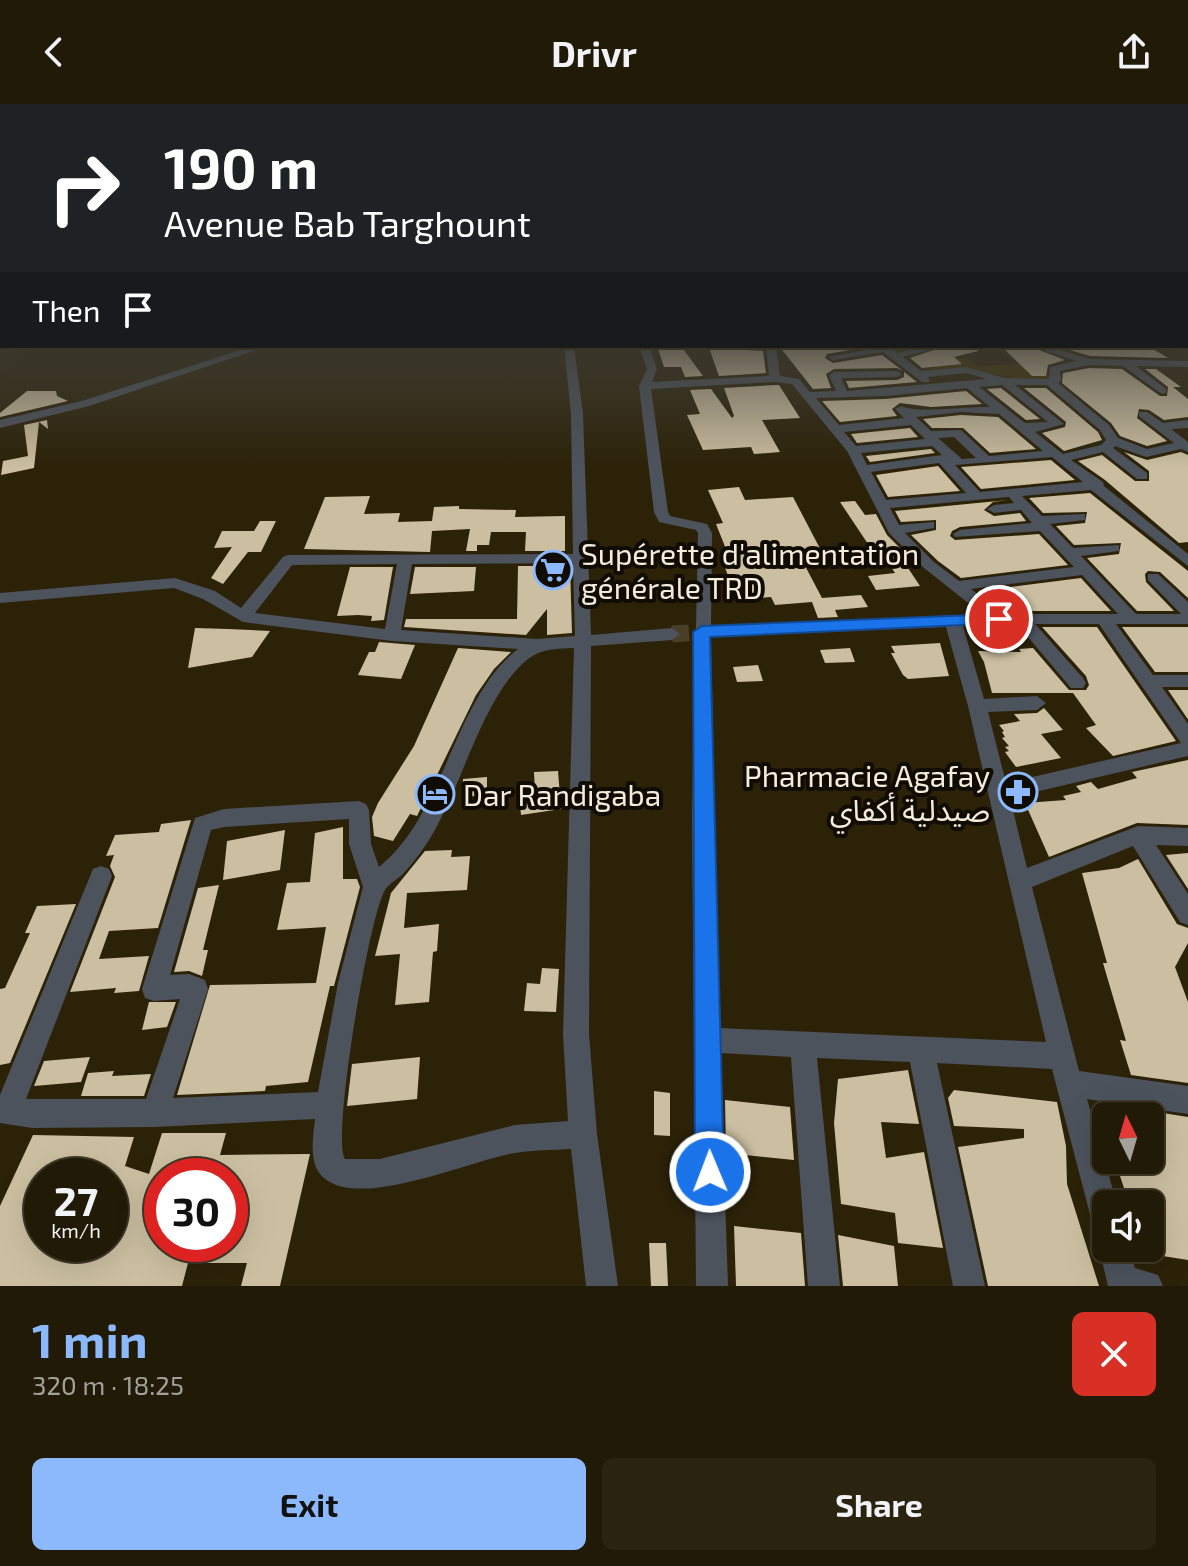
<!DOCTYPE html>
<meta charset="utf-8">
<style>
:root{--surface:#211a06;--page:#292310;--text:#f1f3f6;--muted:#a2a19b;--line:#3e3828;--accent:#8cb9fc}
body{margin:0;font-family:"Exo 2","Noto Sans Arabic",sans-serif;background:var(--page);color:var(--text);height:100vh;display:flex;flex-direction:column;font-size:30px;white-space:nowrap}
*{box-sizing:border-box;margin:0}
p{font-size:26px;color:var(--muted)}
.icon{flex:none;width:44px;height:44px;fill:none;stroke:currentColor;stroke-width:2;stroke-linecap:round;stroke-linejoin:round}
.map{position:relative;height:1182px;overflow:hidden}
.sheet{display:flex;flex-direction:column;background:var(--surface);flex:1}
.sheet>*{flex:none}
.top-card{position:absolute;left:0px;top:0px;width:1188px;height:244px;box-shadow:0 8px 32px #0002,0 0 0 2px var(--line);background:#202124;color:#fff;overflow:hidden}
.needle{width:52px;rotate:355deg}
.controls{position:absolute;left:1092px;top:998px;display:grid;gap:16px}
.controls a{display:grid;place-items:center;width:72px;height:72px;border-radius:12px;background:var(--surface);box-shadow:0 8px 32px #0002,0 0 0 2px var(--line);font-size:40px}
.speed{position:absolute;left:24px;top:1054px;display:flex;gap:16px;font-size:40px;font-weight:700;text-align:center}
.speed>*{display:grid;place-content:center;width:104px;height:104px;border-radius:50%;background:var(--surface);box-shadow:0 8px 32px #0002,0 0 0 2px var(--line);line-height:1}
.speed small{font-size:20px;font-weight:400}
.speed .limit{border:12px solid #d22;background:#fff;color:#111}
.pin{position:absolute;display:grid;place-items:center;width:68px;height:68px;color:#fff;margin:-34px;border:4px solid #fff;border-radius:50%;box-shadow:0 2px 8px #0007}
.me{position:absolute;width:88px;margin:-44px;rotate:359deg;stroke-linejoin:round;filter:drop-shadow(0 0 6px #0008)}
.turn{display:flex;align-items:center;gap:28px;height:168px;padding:0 32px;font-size:36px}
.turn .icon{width:104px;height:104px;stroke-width:2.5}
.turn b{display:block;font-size:56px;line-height:68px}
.then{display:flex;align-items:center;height:76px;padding:0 32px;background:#0003;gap:16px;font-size:30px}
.round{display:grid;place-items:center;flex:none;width:84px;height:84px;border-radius:12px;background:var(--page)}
.summary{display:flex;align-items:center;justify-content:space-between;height:136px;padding:0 32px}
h1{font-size:48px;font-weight:700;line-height:60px;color:var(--accent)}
.action{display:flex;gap:16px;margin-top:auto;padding:16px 32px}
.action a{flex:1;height:92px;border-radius:12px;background:var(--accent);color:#111;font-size:32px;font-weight:700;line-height:92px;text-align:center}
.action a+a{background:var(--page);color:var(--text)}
header{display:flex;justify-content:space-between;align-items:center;height:104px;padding:0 32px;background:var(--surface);font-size:36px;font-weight:700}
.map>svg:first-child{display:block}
.green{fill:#433201}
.building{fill:#ccbfa1;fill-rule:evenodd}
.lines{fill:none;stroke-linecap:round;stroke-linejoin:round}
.minor-tunnel{stroke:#4a4028;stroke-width:17;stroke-dasharray:17 8;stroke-linecap:butt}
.minor{fill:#4c535d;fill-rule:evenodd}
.route{fill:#1a73e8;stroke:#114b97;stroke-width:2}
.labels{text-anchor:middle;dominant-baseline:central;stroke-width:8;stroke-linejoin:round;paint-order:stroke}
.poi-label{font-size:30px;fill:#f4edde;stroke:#110c03;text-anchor:start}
</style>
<header><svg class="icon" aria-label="back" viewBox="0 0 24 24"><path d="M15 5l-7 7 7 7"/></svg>Drivr<svg class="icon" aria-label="share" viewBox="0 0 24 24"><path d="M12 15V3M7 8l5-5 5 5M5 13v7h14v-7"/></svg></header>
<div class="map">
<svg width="1188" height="1182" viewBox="0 0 1188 1182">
<rect width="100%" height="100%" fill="#2c2208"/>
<polygon class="green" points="966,254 977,262 1020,260 1028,270 1047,270 1051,275 1014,274 964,265 921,266 935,264 927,257"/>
<g class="building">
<polygon points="657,242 681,242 703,272 685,273 681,263 664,263"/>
<polygon points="779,242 873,242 827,250 825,254 833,259 882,251 903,267 897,264 834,265 826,270 831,284 813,285"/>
<polygon points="946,242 977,242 978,247 954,253 962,260 922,264 910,254"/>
<polygon points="1001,242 1029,242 1065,256 1048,261 1046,272 1032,272"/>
<polygon points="1102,242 1148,242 1168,254 1090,252 1063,244"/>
<polygon points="746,243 747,246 763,247 766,269 719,272 709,244"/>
<polygon points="1089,264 1122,265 1160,292 1167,292 1168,283 1145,265 1156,265 1181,283 1173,283 1188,295 1188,313 1164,316 1149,306 1139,305 1137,314 1167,337 1147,342 1120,332 1111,319 1062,279 1063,269"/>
<polygon points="904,268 917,278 849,284 846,277 897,276 904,273"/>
<polygon points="775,281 779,281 800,314 762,316 780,348 754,350 751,343 703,346 687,311 700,310 690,286 711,285 732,314 734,312 724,284"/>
<polygon points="1001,284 1040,315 1026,316 987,285"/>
<polygon points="1024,284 1046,284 1098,328 1102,336 1064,347 1042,329 1065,323 1066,318"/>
<polygon points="27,287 56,287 57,292 68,297 0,313 0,309"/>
<polygon points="966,287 982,300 931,303 900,299 892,305 897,312 840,318 822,297 885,295"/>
<polygon points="961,311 998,313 1036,345 990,349 963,324 932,324 923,315"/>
<polygon points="47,316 48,325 39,318 34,364 1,371 3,357 28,352 24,321"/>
<polygon points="910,324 918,333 857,339 851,330"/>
<polygon points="931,345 935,349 870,358 866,352"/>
<polygon points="1124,348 1147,356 1181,348 1188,351 1188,438 1179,439 1105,376 1078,357 1102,351 1135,377 1149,377 1149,367"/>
<polygon points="1051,356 1075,376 981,385 961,363"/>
<polygon points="938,362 960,387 888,393 876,371"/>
<polygon points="739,383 745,396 793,393 826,456 803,458 822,494 861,491 868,503 835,506 838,513 818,514 812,498 775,501 771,493 737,496 720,450 728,450 716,420 723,419 708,386"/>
<polygon points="1090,389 1188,467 1188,494 1160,468 1148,467 1145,470 1146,478 1174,507 1137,507 1087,454 1119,450 1121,439 1074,441 1056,422 1085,419 1087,408 1043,409 1029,394"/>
<polygon points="370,392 364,410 400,409 398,418 432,417 434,403 459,402 459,405 516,406 515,413 565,412 565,447 525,447 526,428 491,428 489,441 477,441 477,447 466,447 470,425 432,427 430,448 304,445 325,393"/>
<polygon points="1008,396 993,398 984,406 994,412 1020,409 1026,417 960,423 952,427 950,432 955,436 1039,430 1068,461 961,474 938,457 911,431 936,426 936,416 901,418 895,407"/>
<polygon points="855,397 865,411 876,410 887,431 907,451 900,452 920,482 876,486 868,472 895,469 876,440 868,440 840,398"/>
<polygon points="260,417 276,417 261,448 248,448 223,480 211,474 232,443 214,444 222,427 254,427"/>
<polygon points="518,462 570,462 572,529 547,531 547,505 526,531 404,523 406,515 517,515"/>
<polygon points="350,463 393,463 384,516 371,517 372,512 358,511 337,512"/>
<polygon points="415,463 476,463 474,487 410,490"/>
<polygon points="1081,474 1111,507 1006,507 987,486"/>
<polygon points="1042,523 1097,523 1176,637 1113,652 1086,624 1096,621 1073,589 992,589 984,558 978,547 1021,548 1019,545 1033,544 1069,586 1086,586 1089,581 1086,572"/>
<polygon points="1122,523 1188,523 1188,568 1155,568"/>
<polygon points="195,524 228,525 270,527 252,553 188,564"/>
<polygon points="379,538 415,541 401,575 358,571 369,548 375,548"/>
<polygon points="940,539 949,572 908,575 903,571 891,549 895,549 891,542"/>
<polygon points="458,544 511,548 494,565 476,591 417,712 410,710 393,737 374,732 372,713 378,699 414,642"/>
<polygon points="850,544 855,558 825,559 820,546"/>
<polygon points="758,561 763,577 737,578 733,563"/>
<polygon points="1168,586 1188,586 1188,615 1187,614"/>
<polygon points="1044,604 1063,626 1041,630 1061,654 1016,663 1005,648 1009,647 1005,643 1009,642 1002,634 1005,633 1002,628 1004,627 999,621 1020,617 1014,610 1037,609"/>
<polygon points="1188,656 1188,721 1137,719 1049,753 1025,699 1066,696 1063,692 1081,688 1076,682 1091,678 1098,685 1137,674 1132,668"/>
<polygon points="558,667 561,705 521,711 519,690 535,688 534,668"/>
<polygon points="487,673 487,691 463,693 463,675"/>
<polygon points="191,716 158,824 109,827 99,855 149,852 139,887 114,889 116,884 70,888 115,773 110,762 114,751 106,752 115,731 159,728 161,720"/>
<polygon points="343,723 343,775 357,775 360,783 334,882 330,882 308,978 266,982 265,987 177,991 210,881 316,879 326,823 277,826 287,779 310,778 315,729"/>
<polygon points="285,726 280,766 223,776 227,737"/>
<polygon points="452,746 451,753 470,752 467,786 407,789 404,824 439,820 437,847 433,848 429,898 395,901 400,850 375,852 391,789 425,747"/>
<polygon points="1188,749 1188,785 1166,751"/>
<polygon points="1138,755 1177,820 1188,824 1188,839 1175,863 1188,898 1188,979 1131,971 1120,936 1126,937 1103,859 1107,859 1082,769 1119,764"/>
<polygon points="219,781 203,846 208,846 202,872 189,867 174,868 198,784"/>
<polygon points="76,800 10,959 0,961 0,885 5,884 30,829 25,829 37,802"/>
<polygon points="542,864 559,865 556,908 524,907 527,879 540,880"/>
<polygon points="149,898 176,898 167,923 142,926"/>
<polygon points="90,953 81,978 34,982 44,957"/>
<polygon points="420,953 417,995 347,1002 352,960"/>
<polygon points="908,966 919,1020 881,1018 886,1054 924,1048 943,1144 898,1139 895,1109 841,1100 834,1019 838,975"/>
<polygon points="114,967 112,972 151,970 144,992 81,992 88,969"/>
<polygon points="954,986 1057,998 1066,1042 1067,1080 1099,1182 988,1182 958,1043 1024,1034 1024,1025 954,1022 948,994"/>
<polygon points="654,987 670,989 670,1032 654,1031"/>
<polygon points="725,996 790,1003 794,1056 726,1049"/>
<polygon points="1150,1007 1188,1013 1188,1156 1150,1150 1150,1093 1126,1090 1118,1066 1137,1068 1134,1056 1150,1056"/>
<path d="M162,1029h64l-6,22 90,-1 -30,132h-39l6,-23h-59l-6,23h-182v-80l33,-71 101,2 -9,29 24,8zM42,1072h76l-8,21v47h-68zM162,1072h68v68h-68z"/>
<polygon points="734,1122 801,1129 805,1182 736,1182"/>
<polygon points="838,1131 894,1142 898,1182 843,1182"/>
<polygon points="649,1139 666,1139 668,1182 651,1182"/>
</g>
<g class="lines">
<polyline class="minor-tunnel" points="672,530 702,528"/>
<g class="minor">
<rect x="1186" y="218" width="2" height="6"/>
<polygon points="253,242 268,242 89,302 0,324 0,316 82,297"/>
<path d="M564,242h10l9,68 8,221 81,-7 8,6 -8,6 -81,6 -2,388 8,100 21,152h-32l-15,-137c-19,1 -38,1 -56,4 -45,7 -154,57 -191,25 -16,-13 -11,-41 -9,-59l-160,8 -123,1 -32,-5v-28l93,-226 8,-3 8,3 3,7 -86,223h120l34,-100 -26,2 -9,-3 -3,-9 53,-171 29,-9 135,-8 7,3 3,6 2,34 8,23c67,-54 74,-168 139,-218l-126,-8 -149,-19 -40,-23 -29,-11 -174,15v-10l175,-15 40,13 26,17 42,-51 5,-2 285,-1 -2,-140zM573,459l2,73 -38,3 -136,-9 11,-66zM397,460l-12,65 -130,-16 37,-48zM574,544l-11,386 5,87 -53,4 -135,34h-35c-14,-19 24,-243 40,-269 4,-6 12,-11 18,-16 13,-14 26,-32 35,-50 26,-47 48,-132 90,-165 14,-11 30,-10 46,-11zM349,715v25l14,43 -25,96 -20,109 -145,6 35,-109 -3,-9 -16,-6 -19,1 41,-145 13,-3z"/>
<path d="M639,242h10l8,23 -5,13 117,-6 -3,-30h10l4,30 19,3 11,13 26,-1 -7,-16 5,-3 63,-1 5,3 -5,3 -56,1 6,13 140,-12 -21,-6 -38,4 2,5h-8l-39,-30 -50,8 -5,-3 62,-11 7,7 28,-7h18l-40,11 18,14 45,-4 39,11 44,1 1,-12 26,-6 -44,-15h16l42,13 98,2v6l-52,-1 30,23v4l-4,1 -39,-28 -34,-1 -29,6 1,9 -3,3 51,42 9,13 29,11 27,-6 -35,-27v-4h8l16,11 25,-3v8l-17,1 17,13v10l-7,-3 -35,8 -31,-11 -2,2 34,25v6h-10l-34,-27 -32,8 32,22 1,4 84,68v12l-97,-76 -69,6 20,20 43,-2v6l-35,4 23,24 46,-3v6l-38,5 55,58h45l-33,-34v-6h10l30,28v22h-72l37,51h35v12h-26l26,37v32l-178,42 17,70 111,-42 50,2v18l-32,-1 32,49v31l-8,-3 -47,-76 -101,41 47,184 109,15v28l-101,-15 30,105h-11v29l-10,-5 -5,-10 -39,-149 -115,-6 48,223h-32l-43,-224 -93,-4 23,228h-32l-17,-229 -71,-4 8,233h-32l-4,-471 6,-282 -2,-3 -37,-8 -5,-10 -15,-126 8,-17zM775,278l17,2 55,67 42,82 35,35 58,46 -271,12 1,-93 -5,-9 -37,-8 -2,-4 -17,-123zM1002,281l46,37 -23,1 -46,-36zM1015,281h32l53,45 6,10 -5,5 -38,9 -28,-22 29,-8zM967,284l23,19c-24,-1 -71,7 -89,-1l-6,3 9,9 -65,7 -23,-27 69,-2zM961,308l38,2 44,37 -54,5 -28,-26 -30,1 -15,-14zM911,321l14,14 -69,7 -12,-14zM954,333l22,21 -14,1 -24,-21zM932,342l10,9 -75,10 -6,-12zM1052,353l31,25 -103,10 -25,-27zM939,359l27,30 -80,7 -15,-28zM1009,393l5,6 -20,2 -7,4 7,4 27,-3 11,13 -72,7 -7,4 2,3 85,-6 34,36 -115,14 -25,-19 -29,-29 29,-5v-6l-35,3 -9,-17zM1082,471l36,39h-115l-32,-25zM1017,520l54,64h12l3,-5 -3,-5 -48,-54h64l82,119 -175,40 -18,-71 49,-2 9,-7 -9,-7 -53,3 -21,-73zM946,523l22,79 78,336 -327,-14 -8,-391z"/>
<polygon points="1106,1132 1106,1144 1129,1144 1135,1164 1158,1171 1163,1182 1108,1182 1099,1144"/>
</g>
</g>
<linearGradient id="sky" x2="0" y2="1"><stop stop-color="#181304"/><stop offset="0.55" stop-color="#45443d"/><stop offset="1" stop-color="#45443d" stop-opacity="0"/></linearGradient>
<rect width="1188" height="365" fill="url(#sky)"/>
<polygon class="route" points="999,510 1005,511 1007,515 1005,519 710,533 724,1068 720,1078 710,1083 700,1078 695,1068 693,528 702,522"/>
<defs>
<symbol id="supermarket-ring" viewBox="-11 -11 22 22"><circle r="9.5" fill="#110c03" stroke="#8cb9fc" stroke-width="1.5"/><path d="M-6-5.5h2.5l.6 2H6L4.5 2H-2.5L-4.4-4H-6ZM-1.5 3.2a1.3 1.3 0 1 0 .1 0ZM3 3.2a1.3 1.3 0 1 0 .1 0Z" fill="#8cb9fc"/></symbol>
<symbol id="pharmacy-ring" viewBox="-11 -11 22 22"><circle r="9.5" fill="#110c03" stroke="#8cb9fc" stroke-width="1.5"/><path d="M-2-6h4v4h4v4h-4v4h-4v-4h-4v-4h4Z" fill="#8cb9fc"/></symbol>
<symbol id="hotel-ring" viewBox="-11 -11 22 22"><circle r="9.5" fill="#110c03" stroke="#8cb9fc" stroke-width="1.5"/><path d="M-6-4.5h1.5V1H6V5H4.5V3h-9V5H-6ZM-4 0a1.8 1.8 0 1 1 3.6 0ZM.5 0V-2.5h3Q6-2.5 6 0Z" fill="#8cb9fc"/></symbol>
</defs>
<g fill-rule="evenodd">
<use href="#supermarket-ring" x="531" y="444" width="44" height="44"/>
<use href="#pharmacy-ring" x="996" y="666" width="44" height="44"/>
<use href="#hotel-ring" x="413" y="668" width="44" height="44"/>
</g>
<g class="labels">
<g class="poi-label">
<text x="581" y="449">Supérette d'alimentation<tspan x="581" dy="34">générale TRD</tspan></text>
<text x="990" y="671" text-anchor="end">Pharmacie Agafay<tspan x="990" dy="34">صيدلية أكفاي</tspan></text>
<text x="463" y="690">Dar Randigaba</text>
</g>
</g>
</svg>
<div class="controls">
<a><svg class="needle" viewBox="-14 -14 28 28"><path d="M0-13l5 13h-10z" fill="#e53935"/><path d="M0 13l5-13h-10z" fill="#a2a19b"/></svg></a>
<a><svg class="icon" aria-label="sound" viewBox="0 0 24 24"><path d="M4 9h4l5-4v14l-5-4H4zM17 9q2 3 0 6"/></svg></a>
</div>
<div class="speed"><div>27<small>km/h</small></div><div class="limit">30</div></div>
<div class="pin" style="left:999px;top:515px;background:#d93025"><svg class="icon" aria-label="arrive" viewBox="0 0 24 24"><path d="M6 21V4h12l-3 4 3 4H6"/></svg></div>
<svg class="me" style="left:710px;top:1068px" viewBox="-20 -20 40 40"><circle r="17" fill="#1a73e8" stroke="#fff" stroke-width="3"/><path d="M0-11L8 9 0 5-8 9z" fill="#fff"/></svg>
<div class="top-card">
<div class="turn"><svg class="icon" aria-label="right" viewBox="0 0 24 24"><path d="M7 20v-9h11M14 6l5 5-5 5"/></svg><div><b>190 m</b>Avenue Bab Targhount</div></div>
<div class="then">Then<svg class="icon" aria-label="arrive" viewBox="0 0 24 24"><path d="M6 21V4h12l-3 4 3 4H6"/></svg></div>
</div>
</div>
<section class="sheet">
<div class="summary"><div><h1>1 min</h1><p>320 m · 18:25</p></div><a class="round" style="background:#d93025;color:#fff"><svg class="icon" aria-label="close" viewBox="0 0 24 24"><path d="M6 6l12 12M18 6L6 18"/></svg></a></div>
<div class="action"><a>Exit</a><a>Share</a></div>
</section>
